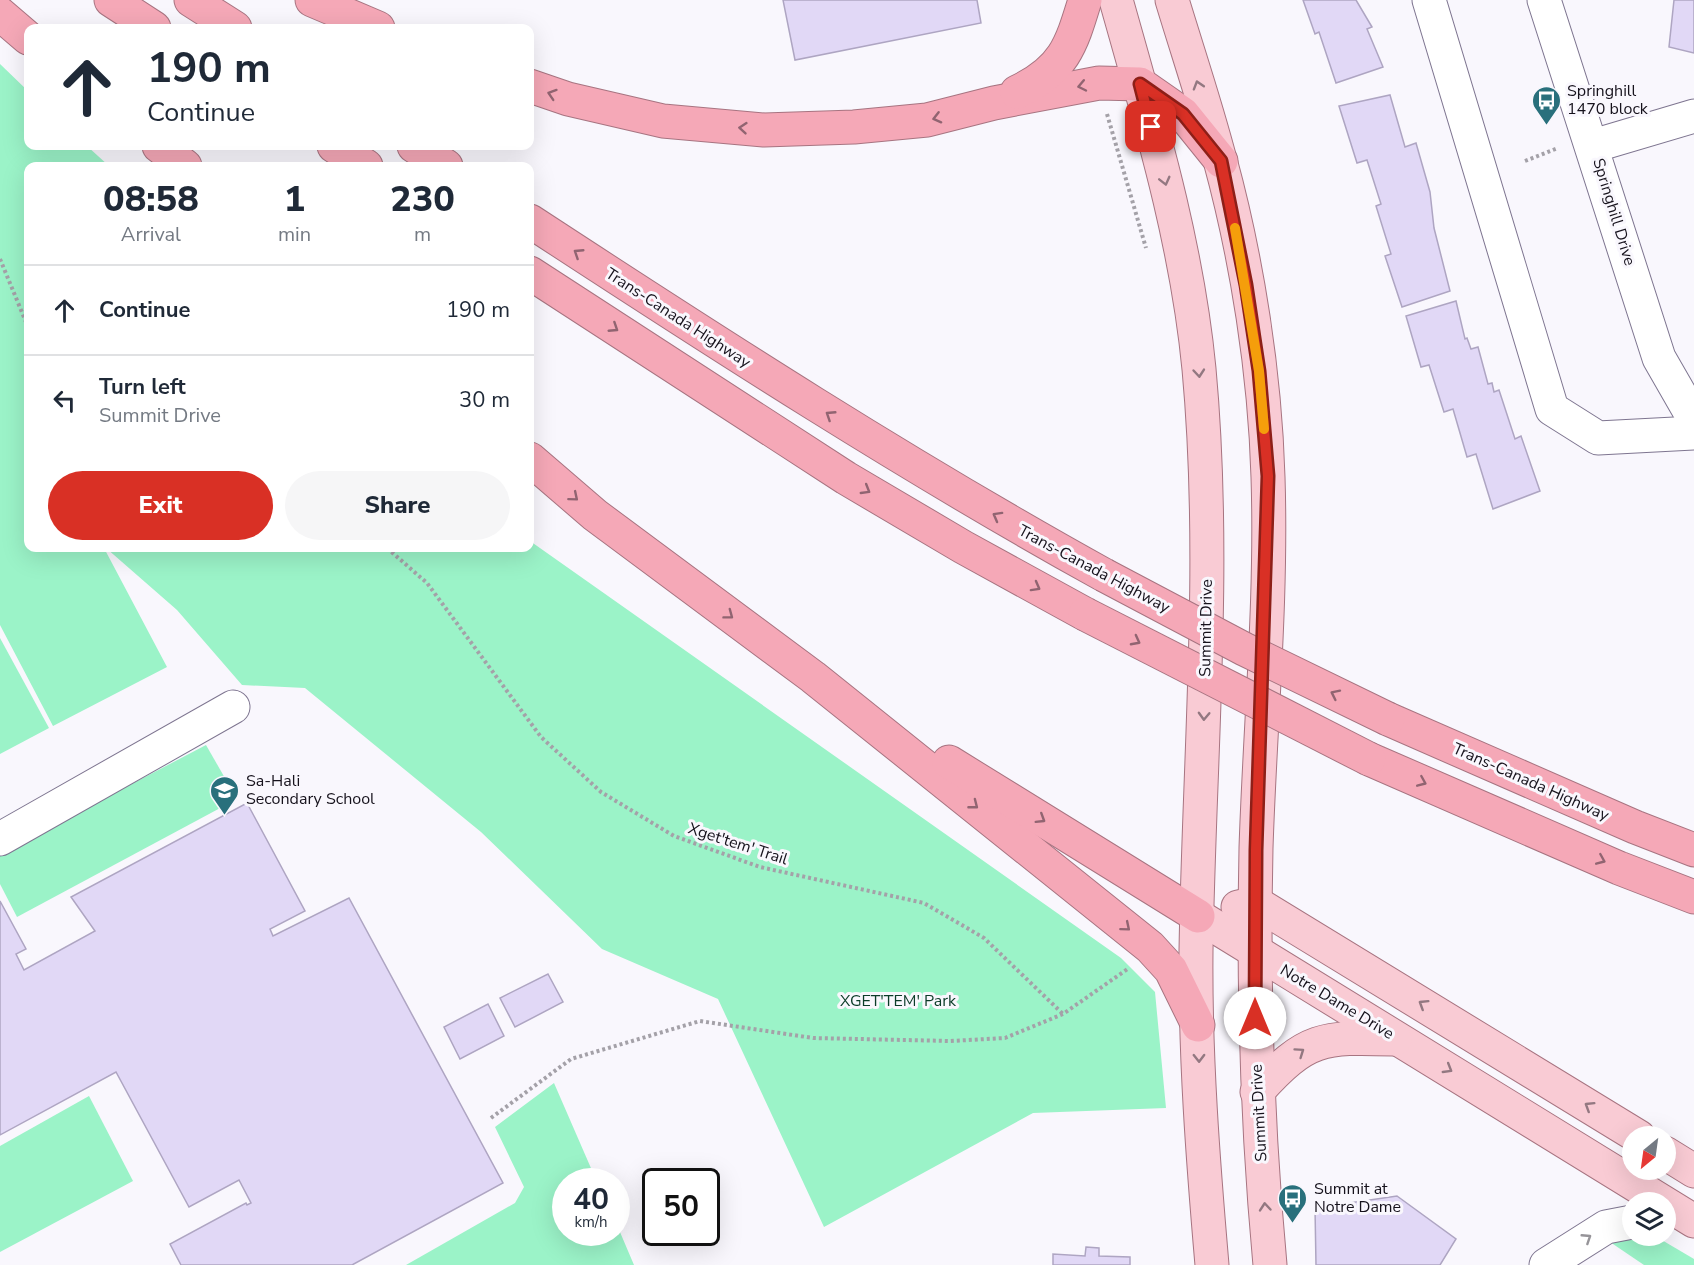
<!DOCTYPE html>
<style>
:root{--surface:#fff;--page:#f6f6f7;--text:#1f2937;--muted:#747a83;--line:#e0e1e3;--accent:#d93025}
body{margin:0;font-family:"Nunito Sans",sans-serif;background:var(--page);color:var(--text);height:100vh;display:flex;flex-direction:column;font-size:22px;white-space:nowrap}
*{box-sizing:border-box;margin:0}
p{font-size:20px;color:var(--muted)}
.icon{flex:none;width:33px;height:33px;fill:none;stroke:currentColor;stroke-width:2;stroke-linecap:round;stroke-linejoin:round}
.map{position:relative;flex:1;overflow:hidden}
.sheet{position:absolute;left:24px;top:162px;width:510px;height:390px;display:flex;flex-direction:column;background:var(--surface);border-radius:12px;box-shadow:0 6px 24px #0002}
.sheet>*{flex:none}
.banner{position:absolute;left:24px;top:24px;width:510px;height:126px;border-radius:12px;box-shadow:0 6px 24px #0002;background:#fff;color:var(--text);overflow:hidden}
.needle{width:39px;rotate:209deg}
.controls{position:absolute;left:1622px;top:1126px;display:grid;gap:12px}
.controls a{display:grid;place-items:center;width:54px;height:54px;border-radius:50%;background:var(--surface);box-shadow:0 6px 24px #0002;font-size:30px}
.speed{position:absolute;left:552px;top:1168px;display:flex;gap:12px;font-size:30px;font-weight:700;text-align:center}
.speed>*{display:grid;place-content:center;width:78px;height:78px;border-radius:50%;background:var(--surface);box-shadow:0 6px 24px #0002;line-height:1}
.speed small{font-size:15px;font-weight:400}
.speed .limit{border:3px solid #111;border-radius:9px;background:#fff;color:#111}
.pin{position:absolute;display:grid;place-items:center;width:51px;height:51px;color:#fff;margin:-26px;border-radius:12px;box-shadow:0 3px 9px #0006}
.me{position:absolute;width:66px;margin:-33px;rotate:0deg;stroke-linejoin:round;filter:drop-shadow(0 0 4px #0008)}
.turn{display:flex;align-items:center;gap:21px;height:126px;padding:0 24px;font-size:27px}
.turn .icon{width:78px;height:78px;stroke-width:2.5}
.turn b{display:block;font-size:42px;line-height:51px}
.eta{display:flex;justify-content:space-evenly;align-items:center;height:102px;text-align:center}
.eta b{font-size:36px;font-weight:800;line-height:42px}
.primary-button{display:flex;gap:12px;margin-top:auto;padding:12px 24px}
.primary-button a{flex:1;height:69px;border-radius:36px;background:var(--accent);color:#fff;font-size:24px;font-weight:800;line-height:69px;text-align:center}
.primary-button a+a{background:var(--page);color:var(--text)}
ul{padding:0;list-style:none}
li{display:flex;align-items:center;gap:18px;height:90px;padding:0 24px;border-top:2px solid var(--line)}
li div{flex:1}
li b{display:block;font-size:22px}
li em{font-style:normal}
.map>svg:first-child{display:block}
.green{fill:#9bf3c8}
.building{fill:#e1d8f6;stroke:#aea5c2;stroke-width:1.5}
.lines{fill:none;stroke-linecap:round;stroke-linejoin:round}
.minor-casing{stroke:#7e7590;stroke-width:35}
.major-casing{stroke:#a77481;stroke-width:35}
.highway-casing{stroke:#a77481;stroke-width:35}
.path{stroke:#a4a1a8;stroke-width:4;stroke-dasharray:3 3;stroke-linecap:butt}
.minor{stroke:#fff;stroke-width:33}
.major{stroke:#f9cbd4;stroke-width:33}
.highway{stroke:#f5a8b7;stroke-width:33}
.highway-bridge-casing{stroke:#a77481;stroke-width:35;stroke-linecap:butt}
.highway-bridge{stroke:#f5a8b7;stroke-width:33}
.oneway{stroke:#937881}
.oneway2{stroke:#916471}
.oneway3{stroke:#969499}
.route-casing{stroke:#8d1f18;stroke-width:15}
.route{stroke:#d93025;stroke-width:10}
.slow{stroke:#f59e0b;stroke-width:10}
.labels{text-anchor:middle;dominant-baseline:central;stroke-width:6;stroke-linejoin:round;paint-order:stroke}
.poi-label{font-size:16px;fill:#16121c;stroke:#f9f7fd;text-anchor:start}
.street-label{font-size:16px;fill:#16121c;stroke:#f9f7fd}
.park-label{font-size:16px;fill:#0b3c28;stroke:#f9f7fd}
</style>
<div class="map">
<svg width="1694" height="1265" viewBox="0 0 1694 1265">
<rect width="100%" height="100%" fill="#f9f7fd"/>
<g class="green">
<polygon points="0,64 28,91 28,146 87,146 109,166 28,166 28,548 104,548 167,667 53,726 0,625"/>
<polygon points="530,541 1121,958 1155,992 1166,1108 1033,1113 824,1227 718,999 602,949 481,832 305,688 242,685 177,610 106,548 530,548"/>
<polygon points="0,638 49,728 0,754"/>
<polygon points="206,745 237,799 17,917 0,884 0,853"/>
<polygon points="554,1083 597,1182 566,1182 566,1233 616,1233 617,1225 634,1265 406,1265 515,1203 524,1187 495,1127"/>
<polygon points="89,1096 133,1181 0,1252 0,1146"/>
<polygon points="1636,1236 1655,1236 1694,1259 1694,1265 1644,1265 1610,1242"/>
</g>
<g class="building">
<polygon points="783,0 977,0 981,23 795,60"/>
<polygon points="1303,0 1356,0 1372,27 1367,29 1383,67 1336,83 1319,32 1315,34"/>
<polygon points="1674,0 1694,0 1694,53 1669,47"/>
<polygon points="1390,95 1405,147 1416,143 1430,192 1434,228 1450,291 1402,307 1385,256 1391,254 1376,206 1381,204 1367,160 1357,163 1339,106"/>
<polygon points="1456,301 1465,339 1467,338 1471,349 1478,347 1488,384 1492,383 1494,392 1499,390 1515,439 1521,436 1540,491 1493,509 1476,454 1467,457 1453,409 1444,412 1429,365 1421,367 1406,316"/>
<polygon points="247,803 305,911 270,929 273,936 349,898 503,1183 352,1265 181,1265 170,1244 246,1203 247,1205 251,1203 239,1180 189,1207 116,1072 0,1135 0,901 26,949 16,954 24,970 95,931 71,897"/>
<polygon points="548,974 563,1002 515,1027 500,998"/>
<polygon points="488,1004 504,1036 460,1059 444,1027"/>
<polygon points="1397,1196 1456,1239 1440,1265 1316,1265 1315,1208"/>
<polygon points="1086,1247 1099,1248 1099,1256 1130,1257 1130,1265 1053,1265 1053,1254 1085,1256"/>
</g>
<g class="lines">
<defs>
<g id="minor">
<polyline points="1429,0 1552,409 1598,438 1694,433"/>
<polyline points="1544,0 1659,358 1694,419"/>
<polyline points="1593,146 1694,116"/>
<polyline points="0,839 233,707"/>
<polyline points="1546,1265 1606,1227 1632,1222"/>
</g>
<g id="major">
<path d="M1116,0c34,121 71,243 83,369 18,194 0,388 -3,582 -1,105 7,210 16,314"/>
<path d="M1172,0c16,53 34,106 48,160 27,99 45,213 48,317 4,123 -8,248 -12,371 -3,140 1,278 14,417"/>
<polyline points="1238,907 1256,903 1639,1137"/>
<polyline points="1198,916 1694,1221"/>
<path d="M1257,1092c50,-56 66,-55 138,-53"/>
<polyline points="1665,1153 1694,1171"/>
</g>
<g id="highway">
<polyline points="111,0 154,28"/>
<polyline points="191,0 235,28"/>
<polyline points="312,0 378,28"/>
<polyline points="0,14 28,38"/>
<polyline points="530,86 568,99 663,121 764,130 854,127 927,120 994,103 1099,83 1140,84 1183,114 1221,161"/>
<path d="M1017,92c47,-22 54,-46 68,-92"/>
<polyline points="159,146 185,166"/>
<polyline points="334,146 366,166"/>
<polyline points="414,146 446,166"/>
<path d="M530,221c188,123 377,245 574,354"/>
<polyline points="530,273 846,478 963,547 1085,614"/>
<polyline points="530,459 595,515 813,677 1150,947 1171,970 1198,1025"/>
<polyline points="1388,719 1635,827 1694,850"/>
<polyline points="1369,759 1619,868 1694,897"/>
<polyline points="949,762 1198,916"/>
</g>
</defs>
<use href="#minor" class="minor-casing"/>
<use href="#major" class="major-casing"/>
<use href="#highway" class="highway-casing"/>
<g class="path">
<polyline points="1107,114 1146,248"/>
<polyline points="1525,161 1558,148"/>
<polyline points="0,259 28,327"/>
<polyline points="387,548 427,583 541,737 601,792 674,836 760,867 924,903 984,938 1063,1014"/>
<polyline points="491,1118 571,1059 700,1021 813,1038 950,1041 1005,1038 1063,1014 1129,968"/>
</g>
<use href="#minor" class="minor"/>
<use href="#major" class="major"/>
<use href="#highway" class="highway"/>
<defs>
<g id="highway-bridge">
<polyline points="1104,575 1244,649 1388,719"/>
<polyline points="1085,614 1369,759"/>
</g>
</defs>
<use href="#highway-bridge" class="highway-bridge-casing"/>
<use href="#highway-bridge" class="highway-bridge"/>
</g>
<defs><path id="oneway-chevron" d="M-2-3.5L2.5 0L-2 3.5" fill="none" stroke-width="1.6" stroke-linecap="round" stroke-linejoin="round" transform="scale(1.5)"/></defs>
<g class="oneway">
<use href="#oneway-chevron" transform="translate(1198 85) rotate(-107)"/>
<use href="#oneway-chevron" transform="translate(1165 181) rotate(76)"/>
<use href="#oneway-chevron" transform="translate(1199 373) rotate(85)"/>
<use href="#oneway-chevron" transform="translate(1204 716) rotate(92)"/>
<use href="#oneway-chevron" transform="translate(1423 1004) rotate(-148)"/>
<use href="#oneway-chevron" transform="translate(1300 1052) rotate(-35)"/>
<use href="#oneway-chevron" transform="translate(1199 1058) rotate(89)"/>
<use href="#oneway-chevron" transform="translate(1448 1069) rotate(31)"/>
<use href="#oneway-chevron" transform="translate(1589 1106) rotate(-148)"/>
<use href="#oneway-chevron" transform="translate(1265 1207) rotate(-95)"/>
</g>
<g class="oneway2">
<use href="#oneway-chevron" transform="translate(1082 86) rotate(168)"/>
<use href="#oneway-chevron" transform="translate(552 94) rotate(-162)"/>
<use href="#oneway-chevron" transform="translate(937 118) rotate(166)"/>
<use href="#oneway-chevron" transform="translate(743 128) rotate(-175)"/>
<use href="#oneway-chevron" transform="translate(578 253) rotate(-147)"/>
<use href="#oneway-chevron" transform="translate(614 328) rotate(33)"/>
<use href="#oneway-chevron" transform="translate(830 415) rotate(-147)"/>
<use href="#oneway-chevron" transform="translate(866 490) rotate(31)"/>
<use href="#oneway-chevron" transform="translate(574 497) rotate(40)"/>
<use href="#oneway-chevron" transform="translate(997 516) rotate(-151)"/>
<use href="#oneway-chevron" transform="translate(1036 587) rotate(29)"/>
<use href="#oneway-chevron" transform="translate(729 615) rotate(37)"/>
<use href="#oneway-chevron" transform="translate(1136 641) rotate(28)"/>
<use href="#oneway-chevron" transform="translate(1335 694) rotate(-154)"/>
<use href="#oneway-chevron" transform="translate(1422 782) rotate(23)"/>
<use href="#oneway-chevron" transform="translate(974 805) rotate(38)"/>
<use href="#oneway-chevron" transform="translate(1041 819) rotate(32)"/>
<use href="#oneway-chevron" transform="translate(1601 860) rotate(23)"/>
<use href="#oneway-chevron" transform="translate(1126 927) rotate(40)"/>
</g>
<use class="oneway3" href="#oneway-chevron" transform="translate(1587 1238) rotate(-33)"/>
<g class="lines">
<defs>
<polyline id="route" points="1151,127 1140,84 1183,114 1221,161 1246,285 1259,371 1268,476 1256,850 1255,1018"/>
</defs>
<use href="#route" class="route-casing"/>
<use href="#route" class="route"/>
<polyline class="slow" points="1235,228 1259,371 1264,429"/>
</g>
<defs>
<symbol id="bus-pin" viewBox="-11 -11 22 30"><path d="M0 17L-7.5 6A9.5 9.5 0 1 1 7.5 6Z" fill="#29707c" stroke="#f9f7fd"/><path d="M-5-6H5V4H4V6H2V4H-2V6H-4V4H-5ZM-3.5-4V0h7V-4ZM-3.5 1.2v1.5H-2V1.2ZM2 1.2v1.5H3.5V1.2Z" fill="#fff"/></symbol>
<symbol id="school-pin" viewBox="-11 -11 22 30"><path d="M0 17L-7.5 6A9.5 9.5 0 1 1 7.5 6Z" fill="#29707c" stroke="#f9f7fd"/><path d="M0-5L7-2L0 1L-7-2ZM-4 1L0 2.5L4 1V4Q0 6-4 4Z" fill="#fff"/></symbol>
</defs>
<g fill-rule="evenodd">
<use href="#bus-pin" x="1530" y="84" width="33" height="45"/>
<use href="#school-pin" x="208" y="774" width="33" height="45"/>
<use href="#bus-pin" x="1276" y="1182" width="33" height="45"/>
</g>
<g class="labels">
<g class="poi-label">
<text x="1567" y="91">Springhill<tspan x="1567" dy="18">1470 block</tspan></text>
<text x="246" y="781">Sa-Hali<tspan x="246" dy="18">Secondary School</tspan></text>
<text x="1314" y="1189">Summit at<tspan x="1314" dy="18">Notre Dame</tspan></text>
</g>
<g class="street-label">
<text transform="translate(1614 212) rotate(73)">Springhill Drive</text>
<text transform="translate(678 318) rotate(33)">Trans-Canada Highway</text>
<text transform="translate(1094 569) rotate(28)">Trans-Canada Highway</text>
<text transform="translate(1206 628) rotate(-89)">Summit Drive</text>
<text transform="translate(1531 782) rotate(24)">Trans-Canada Highway</text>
<text transform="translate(738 844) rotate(18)">Xget'tem' Trail</text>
<text transform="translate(1337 1002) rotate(31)">Notre Dame Drive</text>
<text transform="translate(1259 1113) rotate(-93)">Summit Drive</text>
</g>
<g class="park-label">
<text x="898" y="1001">XGET'TEM' Park</text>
</g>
</g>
</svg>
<div class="controls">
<a><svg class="needle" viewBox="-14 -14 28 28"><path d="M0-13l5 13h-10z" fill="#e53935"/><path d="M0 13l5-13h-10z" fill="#747a83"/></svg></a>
<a><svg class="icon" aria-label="layers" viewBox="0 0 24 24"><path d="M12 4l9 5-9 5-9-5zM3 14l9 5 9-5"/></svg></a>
</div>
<div class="speed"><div>40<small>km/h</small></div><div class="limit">50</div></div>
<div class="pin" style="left:1151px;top:127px;background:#d93025"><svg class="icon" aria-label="arrive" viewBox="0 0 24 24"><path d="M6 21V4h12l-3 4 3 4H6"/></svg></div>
<svg class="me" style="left:1255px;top:1018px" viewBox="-20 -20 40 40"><circle r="19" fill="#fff"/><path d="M0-13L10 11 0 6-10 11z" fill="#d93025"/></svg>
<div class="banner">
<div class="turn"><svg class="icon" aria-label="ahead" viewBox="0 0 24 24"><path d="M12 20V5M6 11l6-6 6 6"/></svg><div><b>190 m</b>Continue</div></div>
</div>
<section class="sheet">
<div class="eta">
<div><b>08:58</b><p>Arrival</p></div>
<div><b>1</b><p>min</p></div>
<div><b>230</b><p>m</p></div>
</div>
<ul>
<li><svg class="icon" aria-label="ahead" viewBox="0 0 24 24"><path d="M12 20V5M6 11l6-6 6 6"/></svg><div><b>Continue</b></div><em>190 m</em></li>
<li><svg class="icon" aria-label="left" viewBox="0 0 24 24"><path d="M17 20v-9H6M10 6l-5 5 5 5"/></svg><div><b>Turn left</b><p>Summit Drive</p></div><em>30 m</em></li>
</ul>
<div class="primary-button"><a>Exit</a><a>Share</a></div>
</section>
</div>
